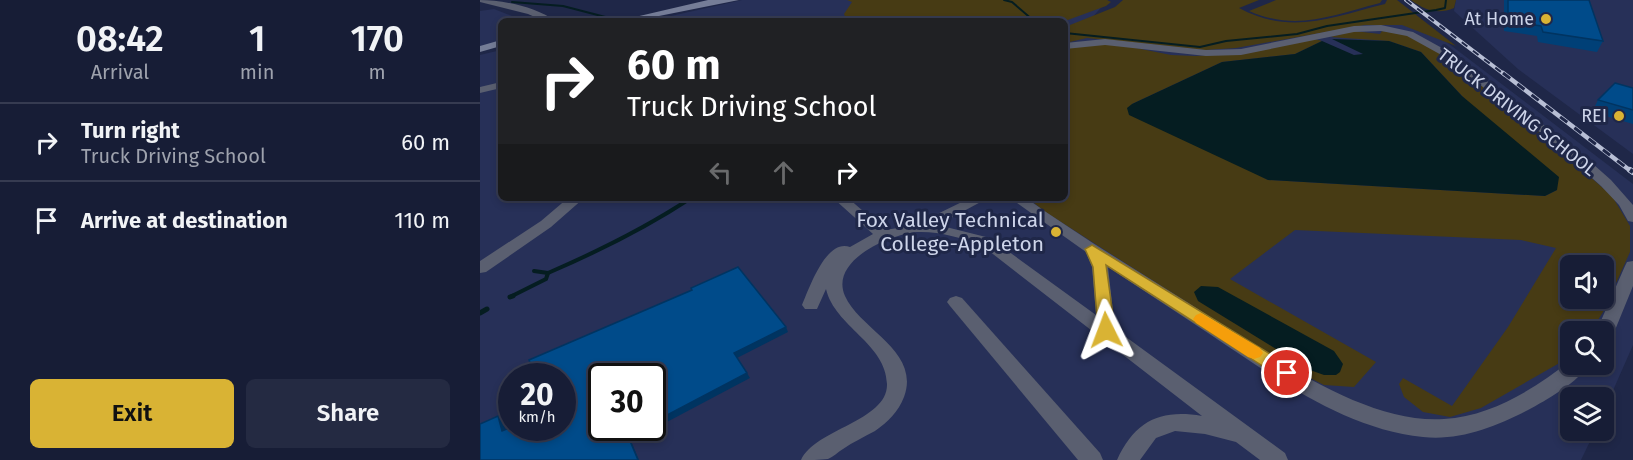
<!DOCTYPE html>
<style>
:root{--surface:#171d36;--page:#242a42;--text:#f1f3f6;--muted:#9ea2ad;--line:#363b51;--accent:#d9b334}
body{margin:0;font-family:"Fira Sans",sans-serif;background:var(--page);color:var(--text);height:100vh;display:flex;flex-direction:column;font-size:22px;white-space:nowrap}
*{box-sizing:border-box;margin:0}
p{font-size:20px;color:var(--muted)}
.icon{flex:none;width:33px;height:33px;fill:none;stroke:currentColor;stroke-width:2;stroke-linecap:round;stroke-linejoin:round}
.map{position:relative;flex:1;overflow:hidden}
.sheet{display:flex;flex-direction:column;background:var(--surface);width:480px}
.sheet>*{flex:none}
.banner{position:absolute;left:18px;top:18px;width:570px;height:183px;border-radius:9px;box-shadow:0 3px 9px #0003,0 0 0 2px var(--line);background:#202124;color:#fff;overflow:hidden}
.tools{position:absolute;left:1080px;top:255px;display:grid;gap:12px}
.tools a{display:grid;place-items:center;width:54px;height:54px;border-radius:9px;background:var(--surface);box-shadow:0 3px 9px #0003,0 0 0 2px var(--line);font-size:30px}
.speed{position:absolute;left:18px;top:363px;display:flex;gap:12px;font-size:30px;font-weight:700;text-align:center}
.speed>*{display:grid;place-content:center;width:78px;height:78px;border-radius:50%;background:var(--surface);box-shadow:0 3px 9px #0003,0 0 0 2px var(--line);line-height:1}
.speed small{font-size:15px;font-weight:400}
.speed .limit{border:3px solid #111;border-radius:9px;background:#fff;color:#111}
.pin{position:absolute;display:grid;place-items:center;width:51px;height:51px;color:#fff;margin:-26px;border:3px solid #fff;border-radius:50%;box-shadow:0 2px 6px #0007}
.me{position:absolute;width:66px;margin:-33px;rotate:357deg;stroke-linejoin:round;filter:drop-shadow(0 0 4px #0008)}
.turn{display:flex;align-items:center;gap:21px;height:126px;padding:0 30px;font-size:27px}
.turn .icon{width:78px;height:78px;stroke-width:2.5}
.turn b{display:block;font-size:42px;line-height:51px}
.lanes{display:flex;align-items:center;height:57px;padding:0 30px;background:#0003;justify-content:center;gap:30px;direction:ltr}
.lanes .off{opacity:.35}
.eta{display:flex;justify-content:space-evenly;align-items:center;height:102px;text-align:center}
.eta b{font-size:36px;font-weight:600;line-height:42px}
.action{display:flex;gap:12px;margin-top:auto;padding:12px 30px}
.action a{flex:1;height:69px;border-radius:9px;background:var(--accent);color:#111;font-size:24px;font-weight:600;line-height:69px;text-align:center}
.action a+a{background:var(--page);color:var(--text)}
ul{padding:0;list-style:none}
li{display:flex;align-items:center;gap:18px;height:78px;padding:0 30px;border-top:2px solid var(--line)}
li div{flex:1}
li b{display:block;font-size:22px}
li em{font-style:normal}
main{display:flex;flex:1;min-height:0}
.map>svg:first-child{display:block}
.built{fill:#273058;fill-rule:evenodd}
.green{fill:#473b14;fill-rule:evenodd}
.water{fill:#051d21}
.lines{fill:none;stroke-linecap:round;stroke-linejoin:round}
.stream-far2{stroke:#051d21;stroke-width:2}
.stream-far1{stroke:#051d21;stroke-width:4}
.stream{stroke:#051d21;stroke-width:5}
.minor{fill:#5a5f70;fill-rule:evenodd}
.secondary{fill:#757d97;fill-rule:evenodd}
.rail-far2-casing{stroke:#b8bfd5;stroke-width:4}
.rail-far1-casing{stroke:#b8bfd5;stroke-width:4.5}
.rail-casing{stroke:#b8bfd5;stroke-width:6}
.rail-far2{stroke:#1f2748;stroke-width:2;stroke-dasharray:7;stroke-linecap:butt}
.rail-far1{stroke:#1f2748;stroke-width:3;stroke-dasharray:9;stroke-linecap:butt}
.rail{stroke:#1f2748;stroke-width:4;stroke-dasharray:11;stroke-linecap:butt}
.wall{fill:#004077}
.shaded-wall{fill:#003461}
.building{fill:#004b8a;stroke:#003461;stroke-width:1.5}
.route{fill:#d9b334;stroke:#8d7422;stroke-width:1.5}
.slow{fill:#f59e0b}
.poi-dot{fill:#d9b334;stroke:#1f2748;stroke-width:2}
.labels{text-anchor:middle;dominant-baseline:central;stroke-width:6;stroke-linejoin:round;paint-order:stroke}
.far-poi-label{font-size:18px;fill:#cdd4e9;stroke:#1f2748;text-anchor:end}
.far-street-label{font-size:18px;fill:#cdd4e9;stroke:#1f2748}
.poi-label{font-size:21px;fill:#cdd4e9;stroke:#1f2748;text-anchor:end}
</style>
<main>
<section class="sheet">
<div class="eta">
<div><b>08:42</b><p>Arrival</p></div>
<div><b>1</b><p>min</p></div>
<div><b>170</b><p>m</p></div>
</div>
<ul>
<li><svg class="icon" aria-label="right" viewBox="0 0 24 24"><path d="M7 20v-9h11M14 6l5 5-5 5"/></svg><div><b>Turn right</b><p>Truck Driving School</p></div><em>60 m</em></li>
<li><svg class="icon" aria-label="arrive" viewBox="0 0 24 24"><path d="M6 21V4h12l-3 4 3 4H6"/></svg><div><b>Arrive at destination</b></div><em>110 m</em></li>
</ul>
<div class="action"><a>Exit</a><a>Share</a></div>
</section>
<div class="map">
<svg width="1153" height="460" viewBox="0 0 1153 460">
<rect width="100%" height="100%" fill="#1f2748"/>
<g class="built">
<path d="M262,0h366l-30,33 90,11 243,-29 222,169v161l-29,66v-13h-34v32l25,1 -14,29h-1101v-405l21,-5v148h564v-177h-416zM1090,266h34v32h-34zM1090,332h34v32h-34zM32,376h50v52h-50zM122,376h50v52h-50z"/>
<polygon points="976,0 1153,0 1153,154 1038,69 974,11"/>
<polygon points="14,9 45,21 21,21 21,42 0,47 0,11"/>
</g>
<g class="green">
<polygon points="367,0 627,0 631,2 626,6 585,21 367,21 364,14 372,2"/>
<path d="M643,0h136l-20,8c52,28 93,9 146,-4l2,-4h10l59,46 -54,-21h-37l-129,23 -31,2 -118,-12 -22,5v-16l50,-20z"/>
<path d="M796,0h106l-2,3c-48,12 -83,29 -131,8z"/>
<path d="M931,0h45l-2,8c-16,7 -30,2 -43,-8z"/>
<path d="M874,31l26,3 2,-3 24,4 26,12 81,62 99,87 18,30v26l-27,60 -12,19 -21,1v25l-89,51 -31,9 -27,-5 -19,-15 -5,-13 4,-6 49,28 56,-79 48,-79 -35,-8 -226,-10 -65,49 146,83 -22,25 -30,-2 -40,-20 -240,-154 -16,-13h37v-150l18,-3 33,-1 55,11 24,1 52,-3 65,-15 10,3 -27,13 -73,8 -90,42 136,76 277,16 12,-6 -95,-94 -41,-44 -32,-11 -59,-4zM1090,266h34v32h-34z"/>
</g>
<g class="water">
<polygon points="852,39 909,41 941,52 982,96 1079,177 1077,190 1065,196 788,180 649,115 647,108 652,104 742,62 815,54 842,41 874,55 883,54"/>
<polygon points="721,286 738,287 854,351 863,364 860,372 856,375 844,375 830,370 718,301 714,292"/>
</g>
<g class="lines">
<g class="stream-far2">
<polyline points="524,0 532,2 554,21"/>
<polyline points="32,2 83,6 133,19"/>
<polyline points="585,33 720,47 746,41 817,34 847,26 956,10 965,8 966,0"/>
</g>
<g class="stream-far1">
<polyline points="54,271 68,273"/>
<path d="M30,297l36,-18 2,-6c51,-22 96,-44 143,-75"/>
</g>
<g class="stream">
<polyline points="30,297 33,296"/>
<polyline points="0,313 7,309"/>
</g>
<g class="minor">
<path d="M0,0c23,0 57,7 75,21h-11l-16,-7 -48,-12z"/>
<polygon points="901,25 933,32 971,53 1105,157 1131,180 1153,205 1153,222 1148,221 1139,205 1121,186 1066,137 965,57 927,36 901,31 874,32 761,55 726,56 625,45 585,49 585,43 625,39 726,50 761,49 874,26"/>
<polygon points="21,82 21,88 0,93 0,87"/>
<polygon points="88,198 104,198 71,227 6,272 0,273 0,261 61,221"/>
<path d="M353,198h15l37,32 38,-6 2,-4 45,-22h18l-50,27 52,13 106,77 -4,-48 -6,-15 -76,-54h16c52,37 107,70 161,104 68,43 173,123 257,117 48,-3 90,-30 126,-58v3h19c-9,17 -44,37 -61,46 -32,17 -69,31 -105,27 -78,-8 -149,-60 -212,-102 -34,-23 -69,-45 -103,-68l7,62 170,124 3,7h-28l-24,-18 -31,-8 -30,-3 -19,7 -16,22h-23c18,-39 43,-51 85,-44l-222,-172c-20,-6 -41,-13 -63,-12 -26,2 -88,28 -72,64 15,34 76,55 59,101 -6,15 -16,25 -29,34 -11,6 -22,11 -32,18 -5,3 -10,8 -15,10 -7,1 -20,1 -27,1 14,-31 87,-39 86,-76 -1,-41 -52,-57 -61,-95l-9,20h-12l-3,-4c7,-16 24,-67 48,-58l23,-13z"/>
<polygon points="1153,261 1153,286 1133,335 1130,340 1124,342 1124,332 1116,332 1145,266 1147,262"/>
<polygon points="476,296 482,298 620,453 623,460 598,460 470,306 467,302 470,298"/>
</g>
<g class="secondary">
<polygon points="228,0 259,0 154,21 138,21"/>
<polygon points="21,40 21,46 0,52 0,46"/>
</g>
<defs>
<polyline id="rail-far2" points="926,0 1025,75"/>
<polyline id="rail-far1" points="1023,73 1152,172"/>
<polyline id="rail" points="1150,170 1153,172"/>
</defs>
<use href="#rail-far2" class="rail-far2-casing"/>
<use href="#rail-far1" class="rail-far1-casing"/>
<use href="#rail" class="rail-casing"/>
<use href="#rail-far2" class="rail-far2"/>
<use href="#rail-far1" class="rail-far1"/>
<use href="#rail" class="rail"/>
</g>
<g class="wall">
<polygon points="1024,0 1109,0 1123,41 1117,52 1058,42 1057,36 1024,31"/>
<polygon points="1153,88 1153,124 1112,112 1118,100"/>
</g>
<g class="shaded-wall">
<polygon points="306,327 308,332 257,358 254,353"/>
<polygon points="267,373 270,378 151,441 159,460 158,460 148,436 164,428 172,428 172,423"/>
<polygon points="18,416 23,421 27,436 22,431"/>
</g>
<g class="building">
<polygon points="1028,0 1109,0 1123,41 1063,32 1061,26 1028,21"/>
<polygon points="1135,83 1153,88 1153,110 1118,100"/>
<polygon points="258,267 306,327 254,353 267,373 172,423 172,376 122,376 122,428 164,428 148,436 158,460 0,460 0,424 18,416 22,431 32,427 32,428 82,428 82,376 55,376 49,360 212,290 211,288"/>
</g>
<polygon class="route" points="612,245 813,368 816,373 813,378 807,380 801,378 626,265 635,330 632,334 620,334 618,330 613,267 605,249"/>
<polygon class="slow" points="721,313 780,348 783,353 780,357 774,359 768,357 716,323 713,319 716,315"/>
<g class="poi-dot">
<circle cx="1066" cy="19" r="6"/>
<circle cx="1139" cy="116" r="6"/>
<circle cx="576" cy="232" r="6"/>
</g>
<g class="labels">
<g class="far-poi-label">
<text x="1054" y="19">At Home</text>
<text x="1127" y="116">REI</text>
</g>
<g class="far-street-label">
<text transform="translate(1037 112) rotate(38)">TRUCK DRIVING SCHOOL</text>
</g>
<g class="poi-label">
<text x="564" y="220">Fox Valley Technical<tspan x="564" dy="24">College-Appleton</tspan></text>
</g>
</g>
</svg>
<div class="tools">
<a><svg class="icon" aria-label="sound" viewBox="0 0 24 24"><path d="M4 9h4l5-4v14l-5-4H4zM17 9q2 3 0 6"/></svg></a>
<a><svg class="icon" aria-label="search" viewBox="0 0 24 24"><circle cx="10" cy="10" r="6"/><path d="M15 15l6 6"/></svg></a>
<a><svg class="icon" aria-label="layers" viewBox="0 0 24 24"><path d="M12 4l9 5-9 5-9-5zM3 14l9 5 9-5"/></svg></a>
</div>
<div class="speed"><div>20<small>km/h</small></div><div class="limit">30</div></div>
<div class="pin" style="left:807px;top:373px;background:#d93025"><svg class="icon" aria-label="arrive" viewBox="0 0 24 24"><path d="M6 21V4h12l-3 4 3 4H6"/></svg></div>
<svg class="me" style="left:626px;top:330px" viewBox="-20 -20 40 40"><path d="M0-17L14 15 0 8-14 15z" fill="#d9b334" stroke="#fff" stroke-width="4"/></svg>
<div class="banner">
<div class="turn"><svg class="icon" aria-label="right" viewBox="0 0 24 24"><path d="M7 20v-9h11M14 6l5 5-5 5"/></svg><div><b>60 m</b>Truck Driving School</div></div>
<div class="lanes"><svg class="icon off" aria-label="left" viewBox="0 0 24 24"><path d="M17 20v-9H6M10 6l-5 5 5 5"/></svg><svg class="icon off" aria-label="ahead" viewBox="0 0 24 24"><path d="M12 20V5M6 11l6-6 6 6"/></svg><svg class="icon" aria-label="right" viewBox="0 0 24 24"><path d="M7 20v-9h11M14 6l5 5-5 5"/></svg></div>
</div>
</div>
</main>
